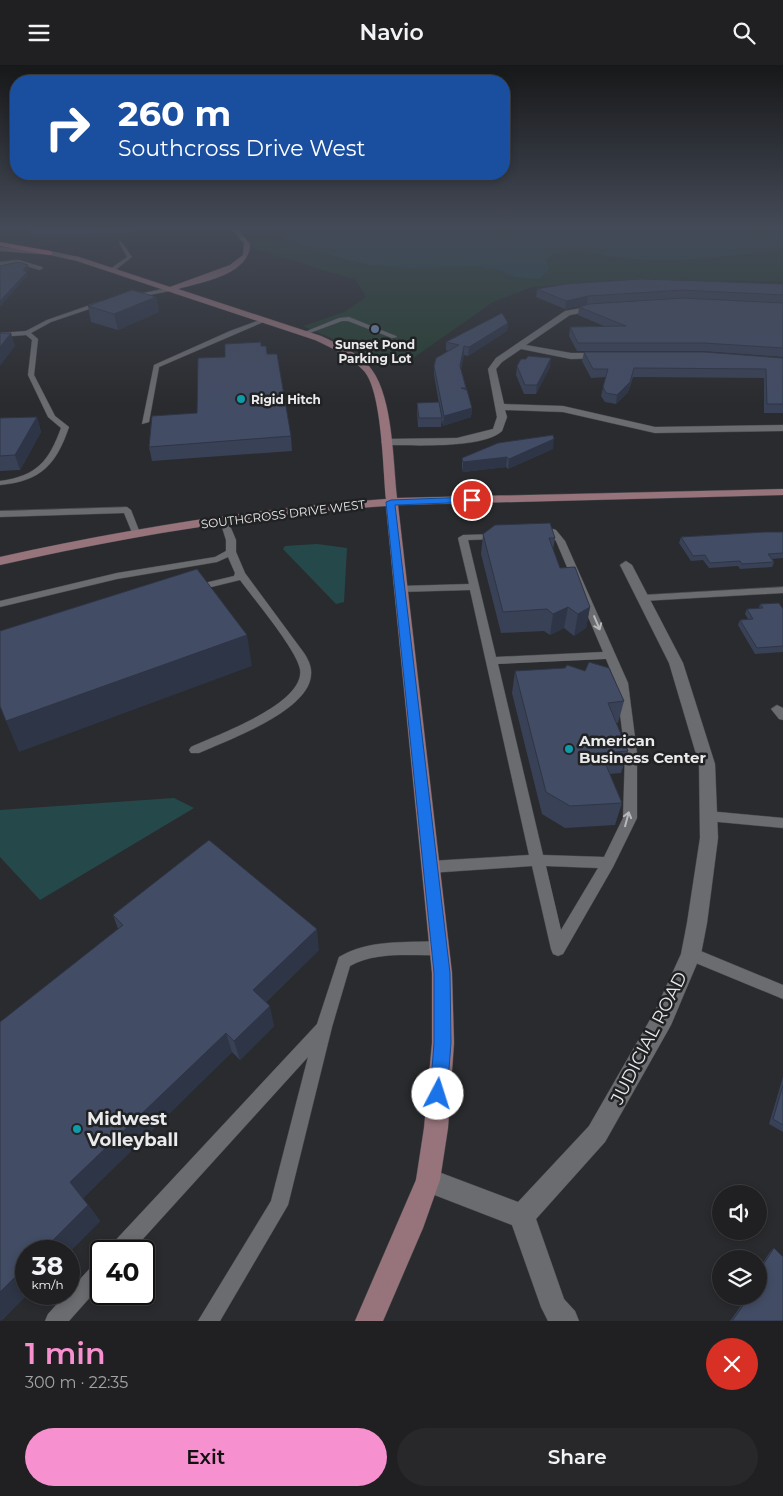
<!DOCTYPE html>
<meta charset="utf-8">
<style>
:root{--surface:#202022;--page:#28282a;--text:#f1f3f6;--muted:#a2a3a5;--line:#3d3e40;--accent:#f790ce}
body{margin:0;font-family:Montserrat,sans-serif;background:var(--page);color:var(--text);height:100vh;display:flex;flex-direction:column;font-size:19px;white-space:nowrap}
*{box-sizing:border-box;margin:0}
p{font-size:16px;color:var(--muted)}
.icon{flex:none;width:28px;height:28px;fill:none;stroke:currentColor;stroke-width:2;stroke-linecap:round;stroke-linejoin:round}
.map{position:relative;height:1256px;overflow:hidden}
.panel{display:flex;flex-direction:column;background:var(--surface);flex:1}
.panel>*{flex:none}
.hud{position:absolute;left:10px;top:10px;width:500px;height:105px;border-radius:20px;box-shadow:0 2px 8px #0003,0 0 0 1px var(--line);background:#1a4fa0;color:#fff;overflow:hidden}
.fabs{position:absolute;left:712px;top:1120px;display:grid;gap:10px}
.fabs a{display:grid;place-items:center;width:55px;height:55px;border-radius:50%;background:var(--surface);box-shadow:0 2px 8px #0003,0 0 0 1px var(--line);font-size:25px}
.speed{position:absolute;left:15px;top:1175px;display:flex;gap:10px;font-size:25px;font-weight:700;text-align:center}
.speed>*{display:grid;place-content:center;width:65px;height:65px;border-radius:50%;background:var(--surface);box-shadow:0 2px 8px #0003,0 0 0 1px var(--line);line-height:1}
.speed small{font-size:12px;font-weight:400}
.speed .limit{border:2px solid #111;border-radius:8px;background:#fff;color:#111}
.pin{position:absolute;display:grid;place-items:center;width:42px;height:42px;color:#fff;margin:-21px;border:2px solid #fff;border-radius:50%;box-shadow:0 1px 5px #0007}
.me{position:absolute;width:55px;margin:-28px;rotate:5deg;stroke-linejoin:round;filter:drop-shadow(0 0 4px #0008)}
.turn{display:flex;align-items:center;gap:18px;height:105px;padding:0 25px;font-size:22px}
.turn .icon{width:65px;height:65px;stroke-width:2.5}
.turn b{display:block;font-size:35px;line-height:42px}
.round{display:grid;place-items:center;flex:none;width:52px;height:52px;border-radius:26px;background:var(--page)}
.overview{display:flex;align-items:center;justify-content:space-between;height:85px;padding:0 25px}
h1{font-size:30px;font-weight:600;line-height:38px;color:var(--accent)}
.cta{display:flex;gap:10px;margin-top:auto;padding:10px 25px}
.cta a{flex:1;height:58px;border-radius:30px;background:var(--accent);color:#111;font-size:20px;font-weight:600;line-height:58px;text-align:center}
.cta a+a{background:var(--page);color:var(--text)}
header{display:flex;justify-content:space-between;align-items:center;height:65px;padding:0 25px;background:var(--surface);font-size:22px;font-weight:600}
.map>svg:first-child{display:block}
.green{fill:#263e31}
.water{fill:#25494b}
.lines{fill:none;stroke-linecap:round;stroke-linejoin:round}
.lane-casing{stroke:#474749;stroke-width:1}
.street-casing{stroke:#474749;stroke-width:1}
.secondary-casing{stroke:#474749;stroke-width:1}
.highway-casing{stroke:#474749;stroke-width:1}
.lane{fill:#6b6c70;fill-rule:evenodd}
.street{fill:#6b6c70;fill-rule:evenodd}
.secondary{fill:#97747c;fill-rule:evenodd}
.highway{fill:#fd8798;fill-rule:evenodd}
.wall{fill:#394156}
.shaded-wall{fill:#2e3546}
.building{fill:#424c64;stroke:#2e3546}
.oneway{stroke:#b7b8ba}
.route{fill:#1a73e8;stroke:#114b97}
.service-dot{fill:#5c6f8a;stroke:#212224;stroke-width:2}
.culture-dot{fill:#0f9aa8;stroke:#212224;stroke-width:2}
.labels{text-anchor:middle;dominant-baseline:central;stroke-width:5;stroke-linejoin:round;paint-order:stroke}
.far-poi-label{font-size:12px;font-weight:bold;fill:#eaeaec;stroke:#212224}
.far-street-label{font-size:12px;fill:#eaeaec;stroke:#212224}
.poi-label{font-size:15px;font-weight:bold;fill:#eaeaec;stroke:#212224;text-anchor:start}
.near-street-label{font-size:18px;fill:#eaeaec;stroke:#212224}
.near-poi-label{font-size:18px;font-weight:bold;fill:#eaeaec;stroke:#212224;text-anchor:start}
</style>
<header><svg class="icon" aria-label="menu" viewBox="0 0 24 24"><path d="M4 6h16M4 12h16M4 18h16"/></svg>Navio<svg class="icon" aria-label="search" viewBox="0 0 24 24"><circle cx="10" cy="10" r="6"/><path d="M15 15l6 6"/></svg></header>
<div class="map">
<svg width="783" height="1256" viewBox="0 0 783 1256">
<rect width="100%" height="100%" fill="#2a2b2e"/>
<polygon class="green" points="240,163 783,163 783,217 617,215 532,222 493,237 406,298 378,302 331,273 303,261 344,247 366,232 356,215 254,184"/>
<g class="water">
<path d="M276,163h507v21c-55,8 -112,15 -168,8 -24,-3 -50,-14 -70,3l4,9 -10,10 -24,-2 -16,-7 -22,-4 -65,2 -42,-3 -40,-10 -46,-16z"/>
<polygon points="317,479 347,483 344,537 336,539 283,484 285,481"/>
<polygon points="174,733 194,743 40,835 0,792 0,745"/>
</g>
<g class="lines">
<defs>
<g id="lane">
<polygon points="121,176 132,192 114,206 110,206 110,204 127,192 119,177"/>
<polygon points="19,195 42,202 43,203 40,205 19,199 0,201 0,197"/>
<polygon points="168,223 170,226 128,234 125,232"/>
<path d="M102,236l2,3 -53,18 -20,11 7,6 -4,36 21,41 14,11c-13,38 -28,54 -69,58v-4c37,-5 49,-20 61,-53l-13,-11 -20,-42 4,-35 -6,-5 -26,2v-4l26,-2 21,-11z"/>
<polygon points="349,252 396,271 397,272 392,273 348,256 342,256 307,269 302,268 339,253"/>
<polygon points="263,254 268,255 159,302 149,357 142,359 154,300 230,266"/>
<polygon points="127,442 131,445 140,468 139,470 133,470 124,448 0,452 0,446"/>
<path d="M224,453l4,3 8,19v12l9,21 59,80c4,6 8,14 7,22 -2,36 -83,65 -112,78h-8l-2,-3 2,-3c25,-12 115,-43 109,-78 -4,-20 -46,-70 -60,-89l-45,11 -5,-3 2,-2 42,-10 1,-3 -7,-16 -11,5 -100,17 -117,28v-6l117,-28 98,-16 11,-6v-11l-6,-19z"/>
<path d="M553,464l3,1 9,11 63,142 9,70v65l-24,49 -50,87 -5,2 -5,-2 -2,-5 -19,-83 -102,7 -5,-2 -2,-4 2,-4 5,-2 99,-6 -59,-265 -70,2 -5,-3 5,-3 69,-2 -11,-46 5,-3 36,-1 1,2 -4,3 -28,1 28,117 107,-5 -47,-111 -5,-6 -12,1 -4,-3 4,-3zM606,594l10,24 9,70 -2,65 -19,39 -61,-2 -45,-191zM546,801l52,2 -37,62z"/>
<polygon points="783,522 783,528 643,536 638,533 643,530"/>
<polygon points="777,640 783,643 783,655 779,654 771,644"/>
<polygon points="708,746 783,753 783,763 708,756 703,755 701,751 703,747"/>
<path d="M439,876l5,2 2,5 -2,5 -5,2c-29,1 -63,-4 -89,11l-18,61 -44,178 -68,116h-22l73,-120 37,-144 -176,194h-23l3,-7 205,-220 22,-67c30,-18 66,-14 100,-16z"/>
<polygon points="691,882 783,920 783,934 686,894 683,889 686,884"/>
<polygon points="101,1196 101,1220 69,1256 45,1256 48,1249 66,1229 69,1229 69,1226 94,1199"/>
</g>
<g id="street">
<path d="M599,240l4,2 -1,2 -32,6 -44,30 45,8h32l3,1v4l-35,1 -50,-10 -19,13 -6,7 8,35 59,2 92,21 128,-2v6l-128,2 -92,-21 -58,-2 2,7 -5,14c-19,18 -89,14 -116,14l-5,-3 5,-3 71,-1 36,-9 4,-12 -9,-48 8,-11 69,-47z"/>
<polygon points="626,496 632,500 683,598 715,699 718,773 707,858 701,889 671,960 605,1077 536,1154 564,1234 575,1246 579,1256 548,1256 541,1242 512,1160 419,1124 416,1115 419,1106 428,1103 518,1137 589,1061 655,946 681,889 687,858 700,773 699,699 669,598 620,500"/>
</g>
<path id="secondary" d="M231,163h6l13,16c0,31 -49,38 -72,45l143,47c17,8 40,18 51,34 21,29 21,92 25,128l386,-9v6l-385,10 54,468 2,70 -6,85 -8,52 -17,48 -40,93h-28l61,-141 8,-52 8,-85v-70l-46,-467c-130,9 -258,30 -386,59v-8c127,-28 255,-49 386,-58 -3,-30 -4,-108 -22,-128 -13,-14 -32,-23 -49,-31l-238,-79 -27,-6 -50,-4v-4l50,4 29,6 91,30 60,-22 13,-10 1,-11z"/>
<polygon id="highway" points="0,177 50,186 53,188 50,190 0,181"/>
</defs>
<use href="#lane" class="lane-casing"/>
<use href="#street" class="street-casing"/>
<use href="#secondary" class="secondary-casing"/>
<use href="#highway" class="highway-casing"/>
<use href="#lane" class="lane"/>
<use href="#street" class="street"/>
<use href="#secondary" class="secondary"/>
<use href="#highway" class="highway"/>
</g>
<g class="wall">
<polygon points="28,163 139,163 136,169 30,170"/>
<polygon points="783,219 783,292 702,286 577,286 569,271 570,262 606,262 578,250 579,242 588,239 565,244 536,232 537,224"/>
<polygon points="156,232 159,247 118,265 91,257 88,241"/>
<polygon points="508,258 507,266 468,291 464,290 461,304 472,343 471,352 443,361 434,310 434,301 448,286 446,285 446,277"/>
<polygon points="261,281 267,289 291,371 292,386 152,396 149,382 197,348"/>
<polygon points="584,287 783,293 783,348 764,348 764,313 633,312 628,327 616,339 605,337 601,331 606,312 591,313 582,296"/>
<polygon points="517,301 550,302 536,329 524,329 516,310"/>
<polygon points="417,338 442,353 441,362 418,362 417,347"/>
<polygon points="37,352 41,367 20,405 0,406 0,353"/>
<polygon points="553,384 508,404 506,402 463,407 462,403 462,393"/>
<polygon points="783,467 783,493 772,494 774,497 772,502 740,504 738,501 709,503 703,495 691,496 679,478 681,472"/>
<polygon points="483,469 555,473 553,485 560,503 590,542 586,563 574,571 564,563 550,570 544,566 501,568 481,489"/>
<polygon points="760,539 783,544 783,587 755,589 738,560 740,555 748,554 745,549 747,544 759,543"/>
<polygon points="515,606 624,636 618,658 616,658 628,686 621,708 609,709 622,738 615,760 565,763 542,749 512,628"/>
<polygon points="113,850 319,885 266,937 274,961 240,995 232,987 83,1133 100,1156 1,1256 118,864"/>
<polygon points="783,1012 783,1067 769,1059"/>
<polygon points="774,1183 783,1256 730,1256 748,1231 759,1231 759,1203 770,1187"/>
</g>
<g class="shaded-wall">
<polygon points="135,163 139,163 136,169"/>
<polygon points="28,200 29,204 24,209 23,205"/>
<polygon points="27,207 28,210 0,242 0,236"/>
<polygon points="588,231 587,239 565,244 566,236"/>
<polygon points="156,232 159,247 118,265 114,249"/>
<polygon points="508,258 507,266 468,291 469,282"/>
<polygon points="11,268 15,281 0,301 0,282"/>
<polygon points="464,281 464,290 459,310 460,301"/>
<polygon points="551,293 550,302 536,329 537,320"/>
<polygon points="634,303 628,327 616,339 617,330"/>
<polygon points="472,343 471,352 443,361 444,351"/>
<polygon points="37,352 41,367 20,405 15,390"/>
<polygon points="554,374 553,384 508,404 509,394"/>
<polygon points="507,392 506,402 463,407 463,397"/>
<polygon points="568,542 564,563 550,570 553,549"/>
<polygon points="590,542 586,563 574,571 578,549"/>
<polygon points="247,570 252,601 19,687 6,656"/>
<polygon points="317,864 319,885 257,945 253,925"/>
<polygon points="270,941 274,961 240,995 234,976"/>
<polygon points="226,968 232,987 83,1133 100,1156 69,1187 69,1186 42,1186 70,1117"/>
<polygon points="26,1201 26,1229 28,1229 0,1256 0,1227"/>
</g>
<g class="building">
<polygon points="18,197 28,200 23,205 27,207 0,236 0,201"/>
<polygon points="641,214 783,219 783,230 683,225 588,231 566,236 537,224 566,219"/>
<polygon points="132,225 156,232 114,249 88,241"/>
<polygon points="683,233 783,238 783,283 704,278 578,278 570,262 626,261 579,242 589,239"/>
<polygon points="502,248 508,258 469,282 464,281 460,301 466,323 461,323 467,325 472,343 444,351 434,301 436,293 459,280 446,277"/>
<polygon points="0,268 11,268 0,282"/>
<polygon points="261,277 261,281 266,281 267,289 277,289 291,371 149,382 152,351 197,348 198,293 225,292 225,279"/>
<polygon points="584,287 704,287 783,293 783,339 767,339 766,304 634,303 630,317 617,330 606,328 603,322 608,304 593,304"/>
<polygon points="528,291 551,293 537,320 525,320 517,301 521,294 526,294"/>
<polygon points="439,337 442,353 419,353 417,338"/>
<polygon points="37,352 15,390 0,391 0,353"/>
<polygon points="553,370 554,374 509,394 507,392 463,397 462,393 498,378"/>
<polygon points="550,458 555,473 549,473 560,503 575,502 590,542 578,549 568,542 553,549 547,544 503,547 483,469 495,460"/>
<polygon points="765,467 783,467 783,488 768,489 774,497 742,499 740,496 710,498 705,490 693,491 681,472"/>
<polygon points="197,504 247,570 6,656 0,641 0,566"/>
<polygon points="779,538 783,544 783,581 757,583 740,555 753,554 747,544 763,543 760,539"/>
<polygon points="589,597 609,603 624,636 608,638 628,686 601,688 622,738 570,741 546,727 515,606 565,603 567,600 585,606"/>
<polygon points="209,775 317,864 253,925 270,941 234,976 226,968 70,1117 88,1140 42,1186 26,1186 26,1201 0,1227 0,957 123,860 113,850"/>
<polygon points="783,1020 783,1060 773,1054"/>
<polygon points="774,1183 783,1192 783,1256 732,1256 750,1231 759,1231 759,1206"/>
</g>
<defs><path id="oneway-shaft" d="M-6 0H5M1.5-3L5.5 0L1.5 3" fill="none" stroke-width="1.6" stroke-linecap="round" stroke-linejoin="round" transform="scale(1.25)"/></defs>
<g class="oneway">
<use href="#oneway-shaft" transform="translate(597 558) rotate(67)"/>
<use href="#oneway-shaft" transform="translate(627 754) rotate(-75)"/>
</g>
<linearGradient id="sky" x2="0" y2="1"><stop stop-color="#171819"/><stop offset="0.48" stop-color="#444a57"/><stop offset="1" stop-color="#444a57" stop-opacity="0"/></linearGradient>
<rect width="783" height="339" fill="url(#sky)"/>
<polygon class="route" points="472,432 475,433 475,437 395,440 450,908 451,978 447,1029 445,1035 438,1038 432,1035 430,1029 434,978 434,908 386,437 391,435"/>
<circle class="service-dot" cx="375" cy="264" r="5"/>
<g class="culture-dot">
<circle cx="241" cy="334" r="5"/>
<circle cx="569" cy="684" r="5"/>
<circle cx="77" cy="1064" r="5"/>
</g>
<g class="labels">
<g class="far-poi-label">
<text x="375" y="279">Sunset Pond<tspan x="375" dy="14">Parking Lot</tspan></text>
<text x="251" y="334" text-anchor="start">Rigid Hitch</text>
</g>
<g class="far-street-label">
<text transform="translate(283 449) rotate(-7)">SOUTHCROSS DRIVE WEST</text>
</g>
<g class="poi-label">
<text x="579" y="675">American<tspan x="579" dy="17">Business Center</tspan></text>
</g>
<g class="near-street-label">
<text transform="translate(649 973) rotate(-63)">JUDICIAL ROAD</text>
</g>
<g class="near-poi-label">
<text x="87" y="1054">Midwest<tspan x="87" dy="21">Volleyball</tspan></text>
</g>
</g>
</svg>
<div class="fabs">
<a><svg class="icon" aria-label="sound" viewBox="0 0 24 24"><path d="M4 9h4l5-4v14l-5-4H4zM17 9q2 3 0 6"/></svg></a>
<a><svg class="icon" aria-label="layers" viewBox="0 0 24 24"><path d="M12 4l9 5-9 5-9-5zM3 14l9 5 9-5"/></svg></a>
</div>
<div class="speed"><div>38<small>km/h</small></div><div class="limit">40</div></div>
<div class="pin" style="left:472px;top:435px;background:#d93025"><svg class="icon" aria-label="arrive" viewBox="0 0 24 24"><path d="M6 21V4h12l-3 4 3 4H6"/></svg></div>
<svg class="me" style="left:438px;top:1029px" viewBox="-20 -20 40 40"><circle r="19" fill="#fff"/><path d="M0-13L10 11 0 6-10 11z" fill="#1a73e8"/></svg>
<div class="hud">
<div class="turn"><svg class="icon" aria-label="right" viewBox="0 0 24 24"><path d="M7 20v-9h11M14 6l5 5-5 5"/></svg><div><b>260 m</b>Southcross Drive West</div></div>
</div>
</div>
<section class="panel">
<div class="overview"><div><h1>1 min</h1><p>300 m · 22:35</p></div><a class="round" style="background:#d93025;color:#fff"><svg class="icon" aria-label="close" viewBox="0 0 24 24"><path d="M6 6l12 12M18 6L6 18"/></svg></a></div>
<div class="cta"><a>Exit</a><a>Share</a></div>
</section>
